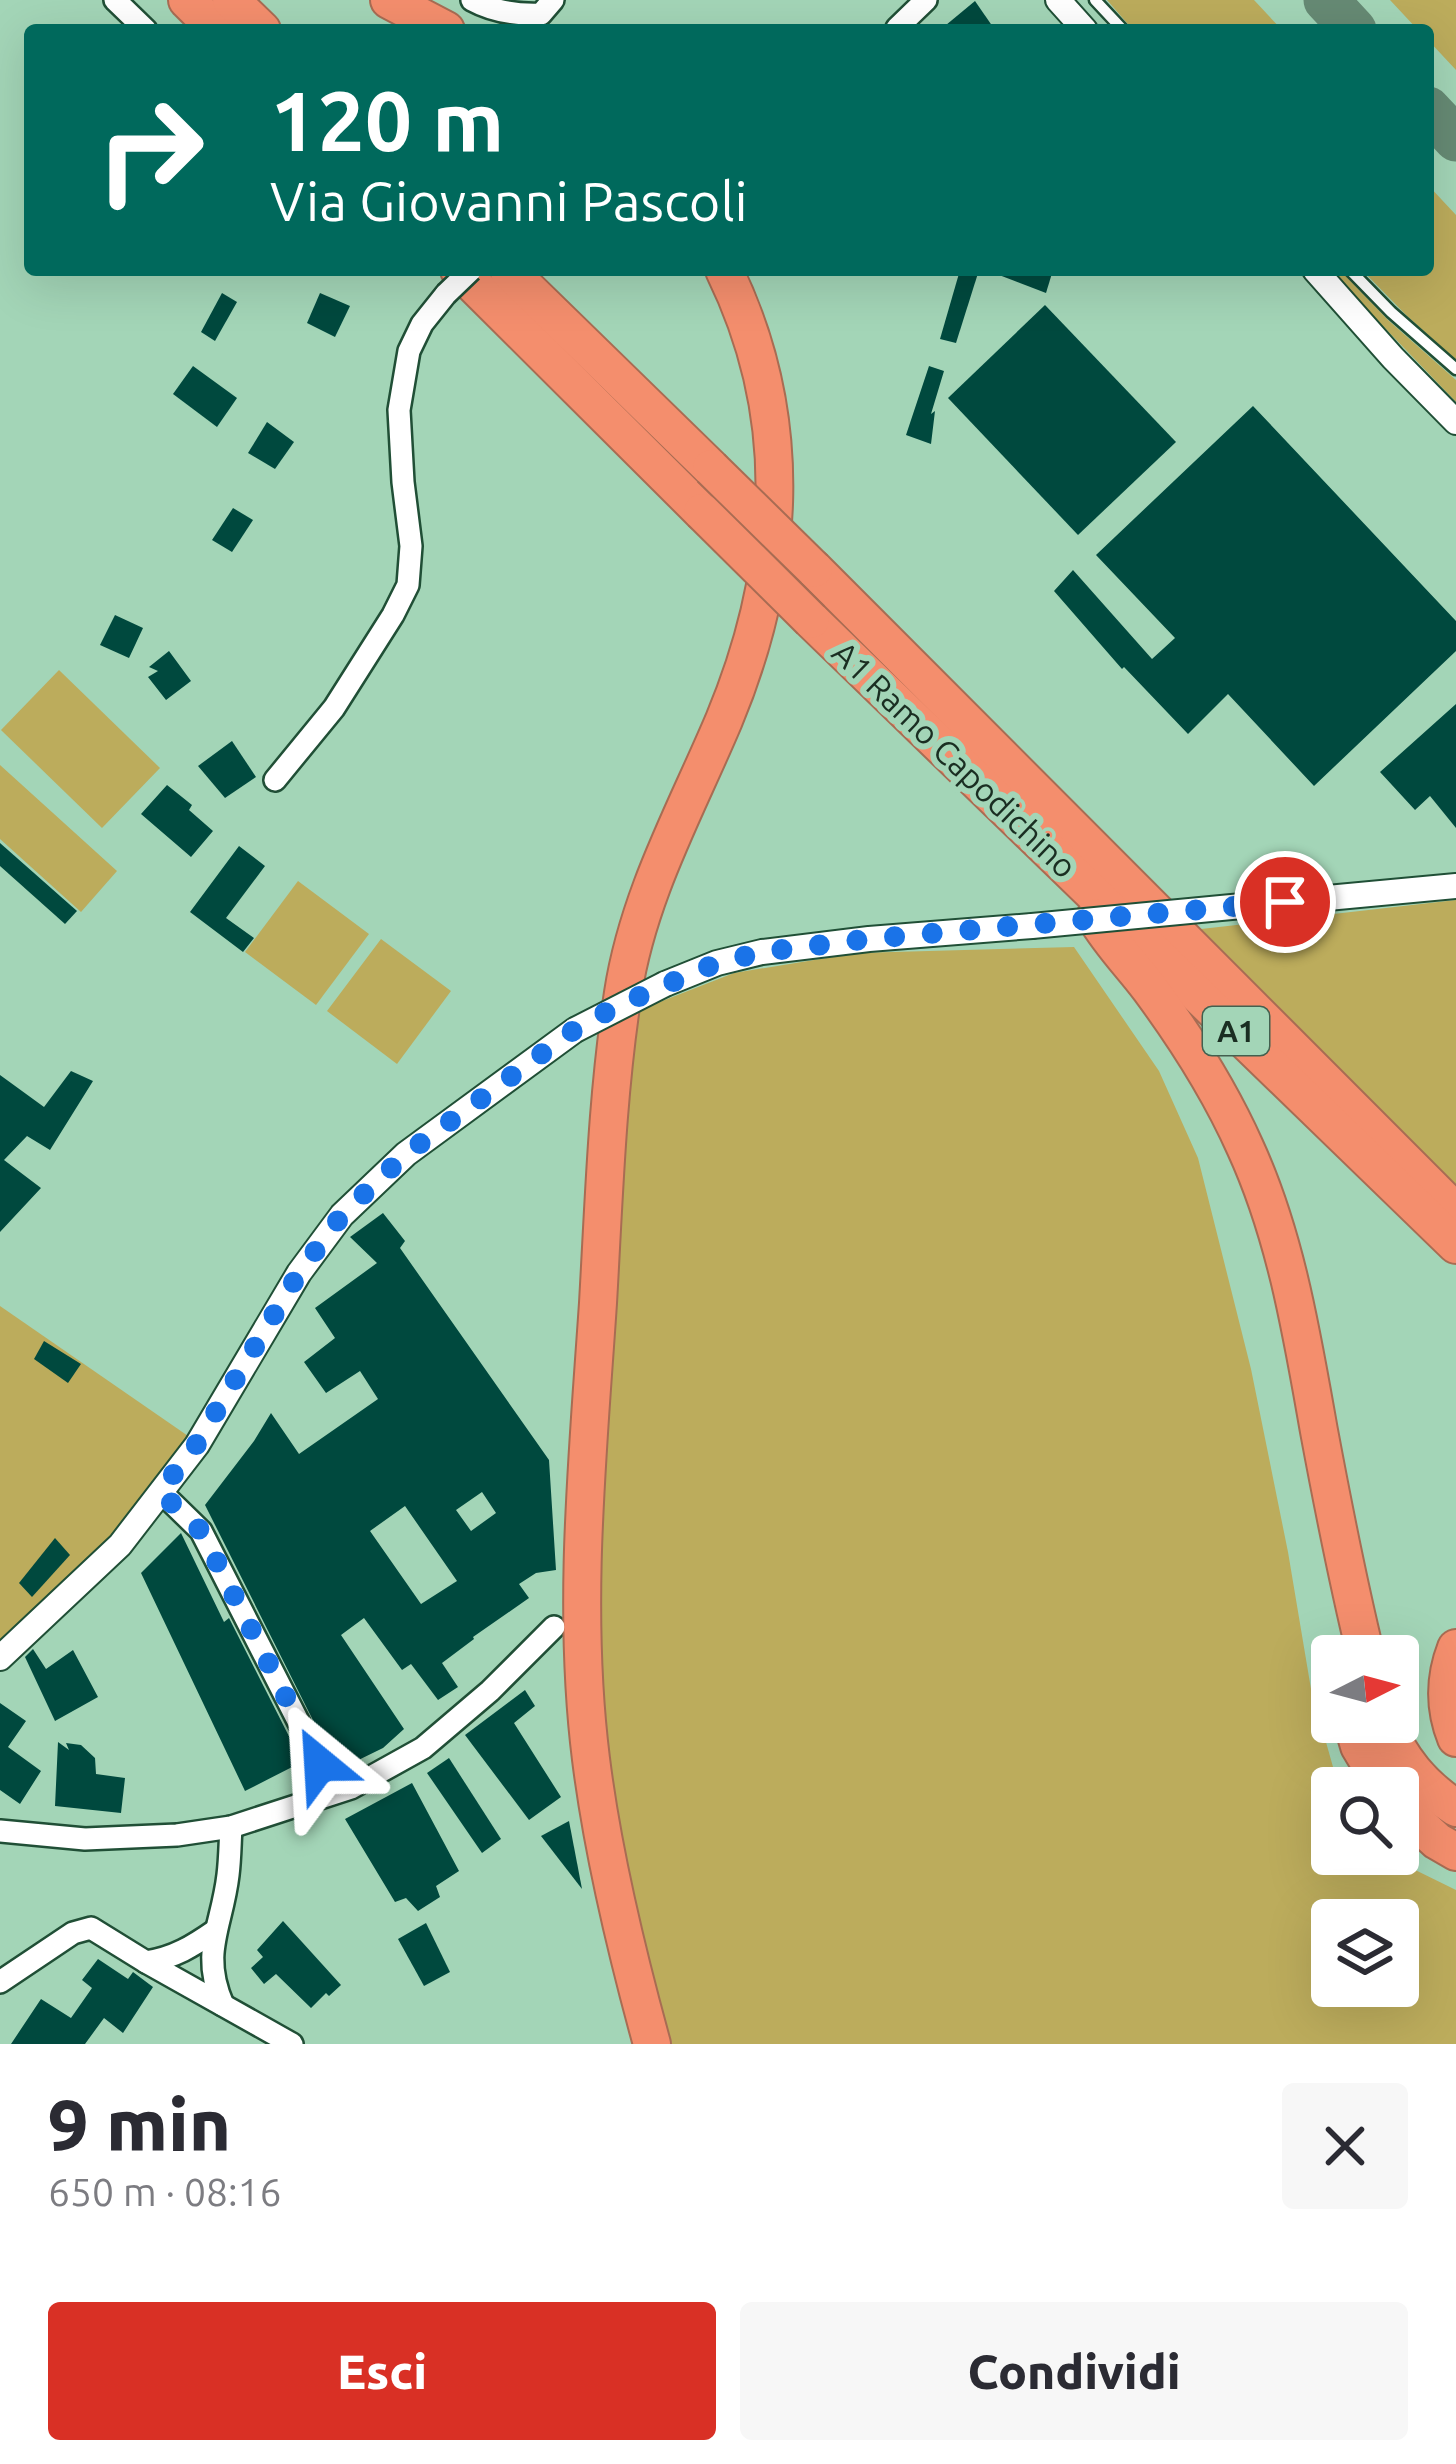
<!DOCTYPE html>
<html lang="it">
<meta charset="utf-8">
<style>
:root{--surface:#fff;--page:#f7f7f7;--text:#2b2b33;--muted:#7c7c81;--accent:#d93025}
body{margin:0;font-family:Ubuntu,sans-serif;background:var(--page);color:var(--text);height:100vh;display:flex;flex-direction:column;font-size:45px;white-space:nowrap}
*{box-sizing:border-box;margin:0}
p{font-size:39px;color:var(--muted)}
.icon{flex:none;width:66px;height:66px;fill:none;stroke:currentColor;stroke-width:2;stroke-linecap:round;stroke-linejoin:round}
.map{position:relative;height:2044px;overflow:hidden}
.drawer{display:flex;flex-direction:column;background:var(--surface);flex:1}
.drawer>*{flex:none}
.guide{position:absolute;left:24px;top:24px;width:1410px;height:252px;border-radius:12px;box-shadow:0 12px 48px #0002;background:#00695c;color:#fff;overflow:hidden}
.needle{width:78px;rotate:84deg}
.tools{position:absolute;left:1311px;top:1635px;display:grid;gap:24px}
.tools a{display:grid;place-items:center;width:108px;height:108px;border-radius:12px;background:var(--surface);box-shadow:0 12px 48px #0002;font-size:60px}
.pin{position:absolute;display:grid;place-items:center;width:102px;height:102px;color:#fff;margin:-51px;border:6px solid #fff;border-radius:50%;box-shadow:0 3px 12px #0007}
.me{position:absolute;width:132px;margin:-66px;rotate:333deg;stroke-linejoin:round;filter:drop-shadow(0 0 9px #0008)}
.turn{display:flex;align-items:center;gap:42px;height:252px;padding:0 48px;font-size:54px}
.turn .icon{width:156px;height:156px;stroke-width:2.5}
.turn b{display:block;font-size:84px;line-height:102px}
.round{display:grid;place-items:center;flex:none;width:126px;height:126px;border-radius:12px;background:var(--page)}
.headline{display:flex;align-items:center;justify-content:space-between;height:204px;padding:0 48px}
h1{font-size:72px;font-weight:800;line-height:90px}
.action{display:flex;gap:24px;margin-top:auto;padding:24px 48px}
.action a{flex:1;height:138px;border-radius:12px;background:var(--accent);color:#fff;font-size:48px;font-weight:800;line-height:138px;text-align:center}
.action a+a{background:var(--page);color:var(--text)}
.map>svg:first-child{display:block}
.green{fill:#bcac5c;fill-rule:evenodd}
.lines{fill:none;stroke-linecap:round;stroke-linejoin:round}
.taxiway{stroke:#668a74;stroke-width:45}
.building{fill:#00493e;fill-rule:evenodd}
.service-casing{stroke:#204f36;stroke-width:15}
.minor-casing{stroke:#204f36;stroke-width:26}
.tertiary-casing{stroke:#204f36;stroke-width:28}
.motorway-casing{stroke:#a86c53;stroke-width:40}
.service{stroke:#fff;stroke-width:10}
.minor{stroke:#fff;stroke-width:21}
.tertiary{stroke:#fff;stroke-width:24}
.motorway{stroke:#f48e6d;stroke-width:36}
.minor-bridge-casing{stroke:#204f36;stroke-width:26;stroke-linecap:butt}
.tertiary-bridge-casing{stroke:#204f36;stroke-width:28;stroke-linecap:butt}
.motorway-bridge-casing{stroke:#a86c53;stroke-width:40;stroke-linecap:butt}
.minor-bridge{stroke:#fff;stroke-width:21}
.tertiary-bridge{stroke:#fff;stroke-width:24}
.motorway-bridge{stroke:#f48e6d;stroke-width:36}
.route{stroke:#1a73e8;stroke-width:21;stroke-dasharray:0 37.8}
.labels{text-anchor:middle;dominant-baseline:central;stroke-width:12;stroke-linejoin:round;paint-order:stroke}
.shield{fill:#a3d5b7;stroke:#43604f;stroke-width:3}
.shield-label{font-size:30px;font-weight:bold;fill:#1a2e22}
.street-label{font-size:33px;fill:#1a2e22;stroke:#a3d5b7}
</style>
<div class="map">
<svg width="1456" height="2044" viewBox="0 0 1456 2044">
<rect width="100%" height="100%" fill="#a3d5b7"/>
<g class="green">
<polygon points="1107,0 1254,0 1282,30 1133,30"/>
<polygon points="1390,0 1456,0 1456,70 1428,40 1428,30 1418,30"/>
<polygon points="1428,185 1456,215 1456,360 1406,315 1362,270 1428,270"/>
<polygon points="1329,270 1340,270 1388,320 1456,380 1456,402"/>
<polygon points="59,670 160,768 102,828 1,730"/>
<polygon points="0,765 117,871 81,912 0,839"/>
<polygon points="298,881 369,934 316,1005 245,952"/>
<polygon points="1456,900 1456,1186 1201,929"/>
<polygon points="381,939 451,991 397,1064 327,1011"/>
<path d="M1074,947l85,124 39,87 53,211 37,183 23,137 24,85 8,14h-11v66h62l9,10 53,26v154h-788c-20,-75 -41,-149 -51,-226 -13,-95 -19,-192 -19,-287l36,-519 100,-39 123,-20zM1332,1920h66v66h-66z"/>
<polygon points="0,1306 191,1438 112,1540 0,1649"/>
</g>
<g class="lines">
<g class="taxiway">
<polyline points="1326,0 1354,30"/>
<polyline points="1428,109 1456,139"/>
</g>
</g>
<g class="building">
<polygon points="975,1 995,30 940,30"/>
<polygon points="960,270 979,270 956,343 940,339"/>
<polygon points="986,270 1053,270 1046,293"/>
<polygon points="222,293 237,302 215,341 201,332"/>
<polygon points="320,293 350,306 335,337 307,323"/>
<polygon points="1045,305 1176,442 1078,535 948,398"/>
<polygon points="193,366 237,398 217,427 173,394"/>
<polygon points="929,366 944,371 931,414 935,411 931,444 906,435"/>
<polygon points="1253,406 1456,621 1456,651 1314,786 1228,694 1188,734 1124,667 1122,669 1054,591 1073,570 1152,659 1175,638 1096,555"/>
<polygon points="267,422 294,442 275,469 248,453"/>
<polygon points="233,508 253,520 232,552 212,540"/>
<polygon points="115,615 143,628 129,658 100,645"/>
<polygon points="169,651 191,681 166,700 148,677 158,671 149,667"/>
<polygon points="1456,704 1456,828 1430,796 1415,810 1380,772"/>
<polygon points="232,741 256,777 225,798 198,766"/>
<polygon points="167,785 192,805 189,810 213,831 191,857 141,814"/>
<polygon points="0,843 77,911 65,924 0,866"/>
<polygon points="239,846 265,866 226,918 254,938 243,952 190,912"/>
<polygon points="71,1071 93,1081 50,1150 27,1136 4,1160 41,1188 0,1232 0,1075 44,1107"/>
<path d="M383,1213l22,28 -5,7 149,212 7,110 -20,3 -17,11 10,14 -56,39 1,2 -32,24 16,24 -20,13 -27,-36 -9,6 -38,-52 -23,17 63,94 -21,19 -45,22 -133,-265 49,-64 17,-28 28,41 79,-55 -18,-28 -34,22 -22,-31 31,-24 -20,-30 62,-45 -27,-26zM482,1492l14,21 -25,18 -15,-21zM405,1506l52,75 -36,23 -51,-73z"/>
<polygon points="44,1341 81,1364 68,1383 34,1359"/>
<polygon points="181,1533 224,1622 229,1618 302,1762 245,1791 141,1573"/>
<polygon points="55,1538 70,1555 32,1597 19,1583"/>
<polygon points="33,1649 46,1669 73,1650 98,1697 55,1721 25,1657"/>
<polygon points="525,1690 535,1706 514,1723 561,1797 529,1820 465,1735"/>
<polygon points="0,1703 26,1721 8,1747 41,1771 20,1804 0,1790"/>
<polygon points="58,1742 69,1750 66,1743 81,1745 95,1758 96,1774 125,1778 121,1813 55,1806"/>
<polygon points="449,1758 501,1839 482,1853 427,1773"/>
<polygon points="412,1783 459,1871 436,1886 440,1897 418,1911 406,1898 395,1902 345,1819"/>
<polygon points="569,1821 582,1889 541,1836"/>
<polygon points="283,1921 341,1985 329,1996 326,1993 311,2008 276,1974 264,1984 251,1968 263,1957 257,1950"/>
<polygon points="426,1923 450,1972 424,1986 398,1939"/>
<polygon points="98,1959 128,1979 133,1972 153,1987 123,2033 104,2018 85,2044 11,2044 41,1999 71,2018 92,1988 82,1980"/>
</g>
<g class="lines">
<defs>
<g id="service">
<polyline points="1095,0 1123,30"/>
<polyline points="1350,270 1391,312 1456,369"/>
</g>
<g id="minor">
<polyline points="115,0 146,30"/>
<path d="M472,0c22,12 44,15 69,14l12,-14"/>
<polyline points="897,28 926,0"/>
<polyline points="275,780 334,708 393,615 408,585 411,546 403,482 399,410 409,351 422,324 446,294"/>
<polyline points="161,1492 201,1531 320,1764"/>
<polyline points="0,1831 85,1839 177,1835 231,1827 351,1788 423,1748 490,1691 554,1627"/>
<path d="M146,1962c28,-4 47,-16 70,-32"/>
<polyline points="0,1982 73,1933 91,1928 146,1962 292,2044"/>
<path d="M223,2005c-23,-53 -1,-78 5,-130 2,-16 2,-32 3,-48"/>
</g>
<g id="tertiary">
<polyline points="1058,0 1085,30"/>
<polyline points="1315,270 1393,358 1456,422"/>
<polyline points="1242,906 1456,886"/>
<polyline points="665,984 717,963 762,952 869,939 1032,926"/>
<polyline points="0,1658 120,1545 197,1445 299,1273 342,1215 406,1154 575,1030"/>
</g>
<g id="motorway">
<polyline points="187,0 217,30"/>
<polyline points="231,0 262,30"/>
<polyline points="389,0 446,30"/>
<polyline points="459,270 702,512"/>
<polyline points="508,270 711,468"/>
<polyline points="814,569 1456,1212"/>
<polyline points="811,620 1456,1245"/>
<path d="M1095,917c15,26 37,48 55,72 37,50 70,102 95,158 41,89 57,188 74,284 14,75 29,151 47,225"/>
<path d="M1456,1648c-12,31 -12,60 0,90"/>
<polyline points="1352,1722 1359,1746 1384,1788"/>
<path d="M1385,1722c15,37 37,64 71,86"/>
<polyline points="1398,1805 1437,1841 1456,1852"/>
<path d="M652,2044c-26,-94 -49,-189 -61,-285 -19,-151 -3,-306 7,-456 6,-104 9,-208 25,-310 15,-98 63,-183 101,-273 62,-149 72,-303 0,-450"/>
</g>
</defs>
<use href="#service" class="service-casing"/>
<use href="#minor" class="minor-casing"/>
<use href="#tertiary" class="tertiary-casing"/>
<use href="#motorway" class="motorway-casing"/>
<use href="#service" class="service"/>
<use href="#minor" class="minor"/>
<use href="#tertiary" class="tertiary"/>
<use href="#motorway" class="motorway"/>
<defs>
<polyline id="minor-bridge" points="446,294 471,270"/>
<g id="tertiary-bridge">
<polyline points="1032,926 1242,906"/>
<polyline points="575,1030 665,984"/>
</g>
<g id="motorway-bridge">
<polyline points="711,468 814,569"/>
<polyline points="702,512 811,620"/>
</g>
</defs>
<use href="#minor-bridge" class="minor-bridge-casing"/>
<use href="#tertiary-bridge" class="tertiary-bridge-casing"/>
<use href="#motorway-bridge" class="motorway-bridge-casing"/>
<use href="#minor-bridge" class="minor-bridge"/>
<use href="#tertiary-bridge" class="tertiary-bridge"/>
<use href="#motorway-bridge" class="motorway-bridge"/>
</g>
<g class="lines">
<polyline class="route" points="320,1764 201,1531 160,1492 196,1445 299,1273 342,1215 406,1154 574,1030 617,1006 717,963 762,952 868,939 1285,902"/>
</g>
<g class="labels">
<rect class="shield" x="1203" y="1007" width="66" height="48" rx="9"/>
<g class="shield-label">
<text x="1236" y="1031">A1</text>
</g>
<g class="street-label">
<text transform="translate(955 759) rotate(44)">A1 Ramo Capodichino</text>
</g>
</g>
</svg>
<div class="tools">
<a><svg class="needle" viewBox="-14 -14 28 28"><path d="M0-13l5 13h-10z" fill="#e53935"/><path d="M0 13l5-13h-10z" fill="#7c7c81"/></svg></a>
<a><svg class="icon" aria-label="search" viewBox="0 0 24 24"><circle cx="10" cy="10" r="6"/><path d="M15 15l6 6"/></svg></a>
<a><svg class="icon" aria-label="layers" viewBox="0 0 24 24"><path d="M12 4l9 5-9 5-9-5zM3 14l9 5 9-5"/></svg></a>
</div>
<div class="pin" style="left:1285px;top:902px;background:#d93025"><svg class="icon" aria-label="arrive" viewBox="0 0 24 24"><path d="M6 21V4h12l-3 4 3 4H6"/></svg></div>
<svg class="me" style="left:320px;top:1764px" viewBox="-20 -20 40 40"><path d="M0-17L14 15 0 8-14 15z" fill="#1a73e8" stroke="#fff" stroke-width="4"/></svg>
<div class="guide">
<div class="turn"><svg class="icon" aria-label="right" viewBox="0 0 24 24"><path d="M7 20v-9h11M14 6l5 5-5 5"/></svg><div><b>120 m</b>Via Giovanni Pascoli</div></div>
</div>
</div>
<section class="drawer">
<div class="headline"><div><h1>9 min</h1><p>650 m · 08:16</p></div><a class="round"><svg class="icon" aria-label="close" viewBox="0 0 24 24"><path d="M6 6l12 12M18 6L6 18"/></svg></a></div>
<div class="action"><a>Esci</a><a>Condividi</a></div>
</section>
